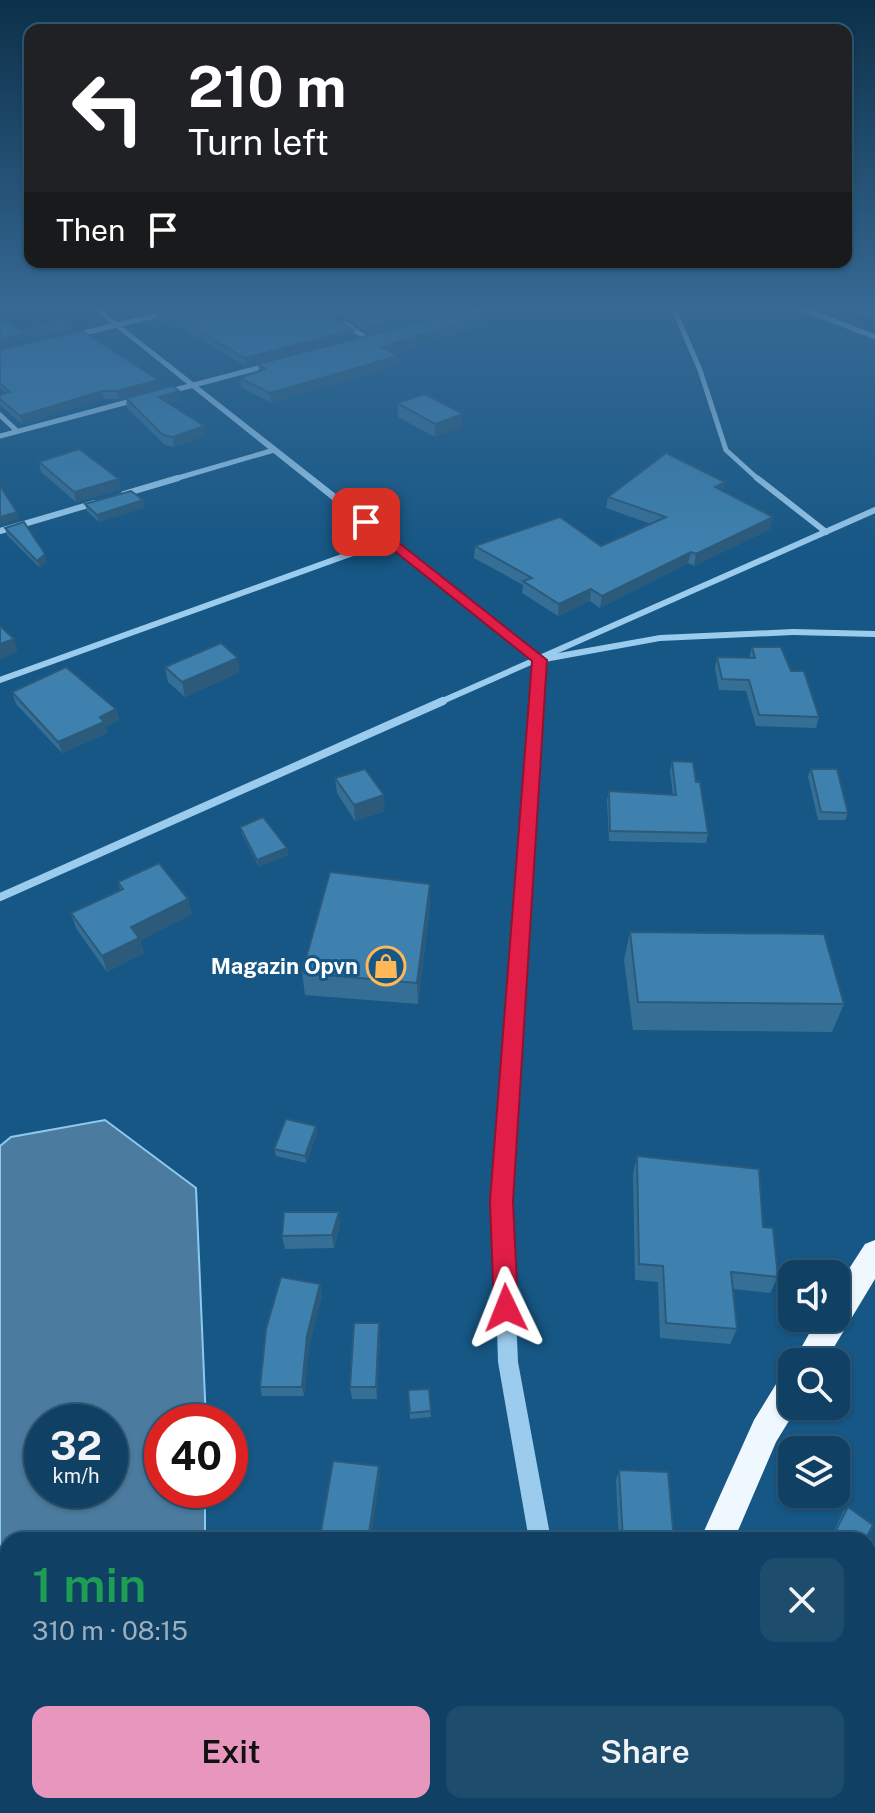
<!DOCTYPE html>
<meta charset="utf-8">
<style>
:root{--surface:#104164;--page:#1e4c6d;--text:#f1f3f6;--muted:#9cafbf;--line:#305a78;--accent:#e797bd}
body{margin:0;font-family:"Public Sans",sans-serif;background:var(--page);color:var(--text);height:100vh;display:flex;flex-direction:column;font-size:30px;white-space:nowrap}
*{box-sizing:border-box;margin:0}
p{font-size:26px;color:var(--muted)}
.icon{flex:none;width:44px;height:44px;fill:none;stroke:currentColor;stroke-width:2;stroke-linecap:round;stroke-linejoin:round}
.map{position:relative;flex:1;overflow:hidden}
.details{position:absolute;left:0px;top:1532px;width:876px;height:282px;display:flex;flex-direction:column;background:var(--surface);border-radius:24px 24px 0 0;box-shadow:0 2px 6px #0004,0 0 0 2px var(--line)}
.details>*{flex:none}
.hud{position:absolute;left:24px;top:24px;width:828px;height:244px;border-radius:16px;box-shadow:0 2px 6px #0004,0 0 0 2px var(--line);background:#202124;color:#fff;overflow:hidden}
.buttons{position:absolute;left:778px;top:1260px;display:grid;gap:16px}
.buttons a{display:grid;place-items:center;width:72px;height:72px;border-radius:16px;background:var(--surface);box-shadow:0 2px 6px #0004,0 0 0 2px var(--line);font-size:40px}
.speed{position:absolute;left:24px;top:1404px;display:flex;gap:16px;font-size:40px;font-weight:700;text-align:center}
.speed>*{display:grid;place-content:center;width:104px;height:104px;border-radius:50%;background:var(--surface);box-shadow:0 2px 6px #0004,0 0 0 2px var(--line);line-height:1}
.speed small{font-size:20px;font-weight:400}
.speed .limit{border:12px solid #d22;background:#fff;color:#111}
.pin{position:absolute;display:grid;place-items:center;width:68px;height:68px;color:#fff;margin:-34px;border-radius:16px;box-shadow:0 4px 12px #0006}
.me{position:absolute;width:88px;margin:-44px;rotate:358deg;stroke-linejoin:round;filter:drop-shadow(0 0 6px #0008)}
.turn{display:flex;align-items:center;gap:28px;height:168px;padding:0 32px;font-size:36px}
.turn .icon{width:104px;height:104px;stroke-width:2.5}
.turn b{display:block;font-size:56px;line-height:68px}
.then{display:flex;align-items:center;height:76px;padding:0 32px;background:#0003;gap:16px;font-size:30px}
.round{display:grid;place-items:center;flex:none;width:84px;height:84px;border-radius:16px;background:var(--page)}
.overview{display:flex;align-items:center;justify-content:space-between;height:136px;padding:0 32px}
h1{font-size:48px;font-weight:600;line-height:60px;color:#1e9e55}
.action{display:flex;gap:16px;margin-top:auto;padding:16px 32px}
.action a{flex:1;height:92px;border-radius:16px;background:var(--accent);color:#111;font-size:32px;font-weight:600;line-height:92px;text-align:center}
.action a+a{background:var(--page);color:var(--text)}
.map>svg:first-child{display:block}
.water{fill:#4b7b9e;stroke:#8dc9f0;stroke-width:2;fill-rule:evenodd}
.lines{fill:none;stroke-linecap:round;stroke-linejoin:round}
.minor-far3{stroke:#9bccee;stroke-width:5}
.minor-far2{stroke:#9bccee;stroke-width:6}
.minor-far1{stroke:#9bccee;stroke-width:8}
.minor{stroke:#9bccee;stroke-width:12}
.tertiary{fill:#9bccee;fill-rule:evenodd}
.trunk{fill:#f0f8ff;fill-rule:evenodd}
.wall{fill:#356f96}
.shaded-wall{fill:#2b5a7a}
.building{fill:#3e81af;stroke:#2b5a7a;stroke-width:2}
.route{fill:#e11d48;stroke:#92132f;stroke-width:2}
.labels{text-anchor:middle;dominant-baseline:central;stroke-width:6;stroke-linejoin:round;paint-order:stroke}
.poi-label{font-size:22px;font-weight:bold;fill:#fff;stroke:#165785;text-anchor:end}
</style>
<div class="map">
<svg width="875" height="1813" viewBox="0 0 875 1813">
<rect width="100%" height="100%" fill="#165785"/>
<path class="water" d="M105,1120l91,68 10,234h-44v68h43v50h-197v266h120l-8,7h-120v-667l11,-9zM42,1422h68v68h-68z"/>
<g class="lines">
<g class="minor-far3">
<polyline points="672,305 700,370 726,450 759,480"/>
<polyline points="793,305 875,337"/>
<polyline points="461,314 497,305"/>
<polyline points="345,324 368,339"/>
<polyline points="75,335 167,313"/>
<polyline points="167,392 266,366"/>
<polyline points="0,415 17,431"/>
<polyline points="0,436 135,400"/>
<polyline points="171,480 274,450"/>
</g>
<g class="minor-far2">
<polyline points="757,478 826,532"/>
<polyline points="124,494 178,478"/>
<polyline points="0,531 95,503"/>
<polyline points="0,680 389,540"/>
<polyline points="438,703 875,510"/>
</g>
<polyline class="minor-far1" points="0,897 443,701"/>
<polyline class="minor" points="868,1733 875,1734"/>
<g class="tertiary">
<polygon points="88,305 95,305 542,656 660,635 793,629 875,631 875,637 793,635 660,641 545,662 511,1201 518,1362 551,1540 529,1540 498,1362 493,1201 534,661"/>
<polygon points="577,1806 601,1806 602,1813 578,1813"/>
</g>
<g class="trunk">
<polygon points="875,1240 875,1279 825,1362 793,1362 818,1318 836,1318 836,1289 865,1244"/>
<polygon points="792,1372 792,1406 798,1406 776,1442 734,1540 700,1540 754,1420 781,1376"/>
<polygon points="592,1806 630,1806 628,1813 590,1813"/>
</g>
</g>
<g class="wall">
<polygon points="137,305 180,305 145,313 137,308"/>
<polygon points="324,305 449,305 449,312 369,333"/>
<polygon points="831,305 875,305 875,320"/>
<polygon points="157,314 231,317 354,337 246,366 180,327 171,329 158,321"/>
<polygon points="482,325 394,353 398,356 399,365 271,403 241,387 240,378 259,371 258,364"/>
<polygon points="0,349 161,388 118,399 104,399 22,424 0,405 0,395 6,394 0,388"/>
<polygon points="179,391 180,401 170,404 205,436 174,447 165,445 127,408 126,398"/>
<polygon points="397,403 462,427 435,437 398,417"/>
<polygon points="39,462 119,479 121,489 76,502 41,472"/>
<polygon points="725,482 723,491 770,529 694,566 688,563 600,608 590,601 558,616 522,593 523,585 474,558 475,546 601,546 651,524 606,508 608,497"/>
<polygon points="85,504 145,507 99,522 87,511"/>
<polygon points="5,528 47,562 40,568 7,535"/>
<polygon points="752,647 791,671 819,717 816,728 756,726 746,691 719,690 715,668 717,657 749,658"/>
<polygon points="165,667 240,672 185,697 168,682"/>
<polygon points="12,692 116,709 119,720 106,727 107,733 62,753 16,704"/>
<polygon points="672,761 696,782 708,833 706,843 609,841 607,800 609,791 673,795 670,771"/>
<polygon points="811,769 848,813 845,820 818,820 808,776"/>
<polygon points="335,778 385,811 355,821 337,793"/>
<polygon points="240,827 287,848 288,855 259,867 242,834"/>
<polygon points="118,882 188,899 192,914 140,940 144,953 107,972 76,928 71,913 120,890"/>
<polygon points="430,906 418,1004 305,995 302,973"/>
<polygon points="630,932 844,1004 832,1032 633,1030 624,960"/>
<polygon points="316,1126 317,1133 306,1163 276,1156 274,1149"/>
<polygon points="637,1156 763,1227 778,1277 770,1293 733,1289 737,1329 730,1344 660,1338 658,1282 635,1280 633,1174"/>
<polygon points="340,1225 334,1248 285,1249 282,1236"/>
<polygon points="320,1284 322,1295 309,1346 304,1396 262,1396 260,1387"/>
<polygon points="379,1323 380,1335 377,1399 352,1399 350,1387"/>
<polygon points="429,1389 431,1417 410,1419 408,1390"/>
<polygon points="619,1470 674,1540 619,1540 616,1480"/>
<polygon points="848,1507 865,1540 831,1540 830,1539 843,1512"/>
<rect x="722" y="1806" width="108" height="7"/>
</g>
<g class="shaded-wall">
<polygon points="149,305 180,305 145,313 144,306"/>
<polygon points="449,305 449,312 369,333 369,326"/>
<polygon points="482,316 482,325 383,357 382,347"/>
<polygon points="179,320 180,327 171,329 170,322"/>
<polygon points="70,323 71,330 0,346 0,339"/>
<polygon points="354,330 354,337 246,366 245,358"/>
<polygon points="398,356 399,365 271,403 270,393"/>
<polygon points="159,380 161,388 118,399 117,391"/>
<polygon points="102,391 104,399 22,424 20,416"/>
<polygon points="179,391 180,401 161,407 159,397"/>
<polygon points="463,414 462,427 435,437 435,424"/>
<polygon points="204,426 205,436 174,447 173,437"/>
<polygon points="119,479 121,489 76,502 74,492"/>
<polygon points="725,482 723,493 715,487"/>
<polygon points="143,500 145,507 99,522 97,515"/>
<polygon points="17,512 19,519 0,525 0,517"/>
<polygon points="773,517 770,529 694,566 696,554"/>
<polygon points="691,552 688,563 600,608 602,596"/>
<polygon points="45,554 47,562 40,568 37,561"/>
<polygon points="591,589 590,601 558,616 559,604"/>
<polygon points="14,639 18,652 0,660 0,644"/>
<polygon points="238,658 240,672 185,697 182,682"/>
<polygon points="116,709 119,720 106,727 107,733 62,753 58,742"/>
<polygon points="384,795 385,811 355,821 354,805"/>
<polygon points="287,848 288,855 259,867 257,860"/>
<polygon points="430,884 430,906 418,1004 417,983"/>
<polygon points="188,899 192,914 140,940 144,953 107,972 102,956 131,927"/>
<polygon points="316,1126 317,1133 306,1163 305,1156"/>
<polygon points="339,1212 340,1225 334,1248 332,1235"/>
<polygon points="320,1284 322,1295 309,1346 304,1396 302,1387 307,1336"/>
<polygon points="379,1323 380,1335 377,1399 376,1387"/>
<polygon points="379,1466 380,1477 371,1540 368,1540"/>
</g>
<g class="building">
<polygon points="195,305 210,305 231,317 276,305 314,305 354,330 245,358 179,320 170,322 157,314"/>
<polygon points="335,305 449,305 369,326"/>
<polygon points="853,305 875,305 875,312"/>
<polygon points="466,310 482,316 382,347 398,356 270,393 240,378 265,369 258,364"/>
<polygon points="0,318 21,332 65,320 70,323 0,339"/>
<polygon points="82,331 159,380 117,391 102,391 20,416 0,399 0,395 10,392 0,383 0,349"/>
<polygon points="172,386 179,391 159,397 204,426 173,437 163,435 126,398"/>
<polygon points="425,394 463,414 435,424 397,403"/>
<polygon points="79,449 119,479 74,492 39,462"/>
<polygon points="666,453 725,482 715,487 773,517 696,554 691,552 602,596 591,589 559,604 523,581 532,578 475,546 560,517 601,546 666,517 608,497"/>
<polygon points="0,486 17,512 0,517"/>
<polygon points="131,491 143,500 97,515 85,504"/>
<polygon points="24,522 45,554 37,561 5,528"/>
<polygon points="0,626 14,639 0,644"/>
<polygon points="221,643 238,658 182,682 165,667"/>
<polygon points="752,647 781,647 791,671 804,671 819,717 759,715 749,680 722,679 717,657 755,658"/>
<polygon points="66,667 116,709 100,717 104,722 58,742 12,692"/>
<polygon points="672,761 693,762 696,782 700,782 708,833 610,831 609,791 676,795"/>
<polygon points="365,769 384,795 354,805 335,778"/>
<polygon points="811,769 837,769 848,813 821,812"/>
<polygon points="263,817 287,848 257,860 240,827"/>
<polygon points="159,863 188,899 131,927 139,938 102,956 71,913 123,889 118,882"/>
<polygon points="330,872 430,884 417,983 302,973"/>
<polygon points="630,932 824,934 844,1004 638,1002"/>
<polygon points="286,1119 316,1126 305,1156 274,1149"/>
<polygon points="637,1156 759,1169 763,1227 773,1228 778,1277 731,1272 737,1329 666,1323 663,1266 639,1264"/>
<polygon points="284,1212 339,1212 332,1235 282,1236"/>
<polygon points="281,1277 320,1284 307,1336 302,1387 260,1387 266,1329"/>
<polygon points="354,1323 379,1323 376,1387 350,1387"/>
<polygon points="429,1389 431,1411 410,1413 408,1390"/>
<polygon points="333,1461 379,1466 368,1540 344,1540 320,1537"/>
<polygon points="619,1470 668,1472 674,1540 623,1540"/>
<polygon points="848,1507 873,1525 865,1540 842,1540 834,1534"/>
<rect x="729" y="1806" width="101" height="7"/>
</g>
<linearGradient id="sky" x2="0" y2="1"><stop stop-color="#0c3049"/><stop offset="0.55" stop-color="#366994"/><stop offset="1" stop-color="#366994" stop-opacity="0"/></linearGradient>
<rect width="875" height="558" fill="url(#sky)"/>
<polygon class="route" points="362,520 370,520 547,660 513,1201 518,1308 515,1317 506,1320 497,1317 494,1308 490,1201 532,661 362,525"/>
<defs>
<symbol id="shop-ring" viewBox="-11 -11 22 22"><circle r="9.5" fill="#165785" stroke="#ffb757" stroke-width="1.5"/><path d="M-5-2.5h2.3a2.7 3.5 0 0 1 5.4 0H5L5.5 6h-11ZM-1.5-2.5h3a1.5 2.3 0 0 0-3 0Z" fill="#ffb757"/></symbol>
</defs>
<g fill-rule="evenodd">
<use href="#shop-ring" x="364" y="944" width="44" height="44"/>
</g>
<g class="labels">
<g class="poi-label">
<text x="358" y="966">Magazin Opvn</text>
</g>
</g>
</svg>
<div class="buttons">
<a><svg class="icon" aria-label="sound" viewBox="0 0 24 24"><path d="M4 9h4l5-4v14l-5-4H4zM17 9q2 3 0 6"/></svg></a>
<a><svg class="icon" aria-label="search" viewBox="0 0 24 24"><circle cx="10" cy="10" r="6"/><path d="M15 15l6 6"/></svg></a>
<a><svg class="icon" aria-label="layers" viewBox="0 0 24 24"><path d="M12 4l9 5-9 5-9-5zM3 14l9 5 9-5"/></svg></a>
</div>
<div class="speed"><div>32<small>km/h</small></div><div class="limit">40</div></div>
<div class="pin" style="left:366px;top:522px;background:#d93025"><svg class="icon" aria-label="arrive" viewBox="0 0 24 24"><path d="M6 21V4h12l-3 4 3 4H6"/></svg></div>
<svg class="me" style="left:506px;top:1308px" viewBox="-20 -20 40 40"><path d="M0-17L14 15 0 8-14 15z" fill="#e11d48" stroke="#fff" stroke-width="4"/></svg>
<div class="hud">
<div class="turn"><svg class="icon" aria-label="left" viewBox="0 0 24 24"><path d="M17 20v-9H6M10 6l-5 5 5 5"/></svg><div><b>210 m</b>Turn left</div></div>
<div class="then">Then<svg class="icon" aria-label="arrive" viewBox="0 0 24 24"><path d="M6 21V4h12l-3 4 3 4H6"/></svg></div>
</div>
<section class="details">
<div class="overview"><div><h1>1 min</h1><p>310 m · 08:15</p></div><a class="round"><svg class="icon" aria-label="close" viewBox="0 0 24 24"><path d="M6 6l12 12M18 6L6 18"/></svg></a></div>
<div class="action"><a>Exit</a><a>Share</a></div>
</section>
</div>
